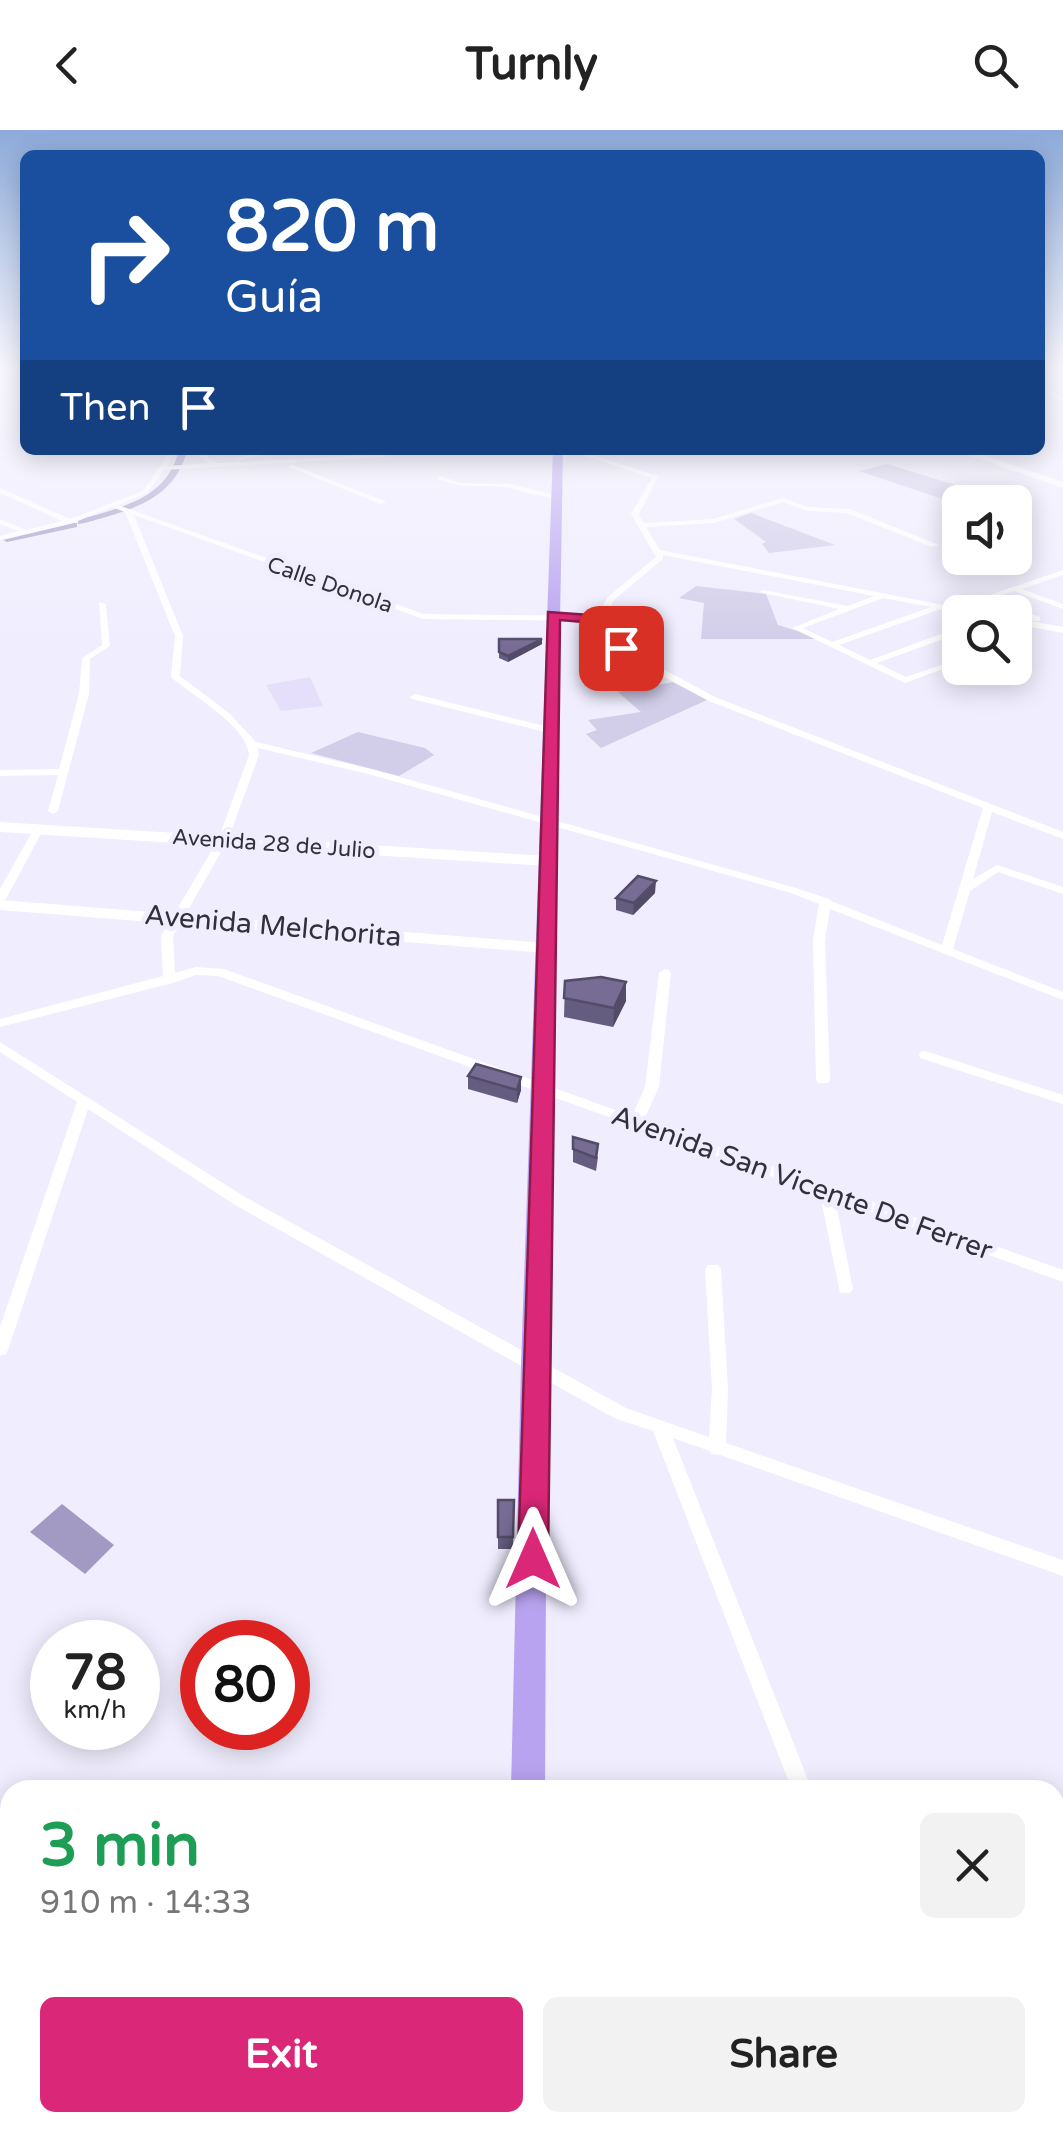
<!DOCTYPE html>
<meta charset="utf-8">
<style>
:root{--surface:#fff;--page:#f2f2f2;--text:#222;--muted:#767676;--accent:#db2777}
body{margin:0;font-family:"Varela Round",sans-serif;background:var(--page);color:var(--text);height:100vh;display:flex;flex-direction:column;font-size:38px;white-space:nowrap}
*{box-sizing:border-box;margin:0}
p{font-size:32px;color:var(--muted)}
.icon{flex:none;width:55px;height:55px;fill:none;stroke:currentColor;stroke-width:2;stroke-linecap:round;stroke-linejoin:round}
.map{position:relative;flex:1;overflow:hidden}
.side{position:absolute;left:0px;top:1650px;width:1065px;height:352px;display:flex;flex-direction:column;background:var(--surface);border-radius:30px 30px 0 0;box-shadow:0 5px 25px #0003}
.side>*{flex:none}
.top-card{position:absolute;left:20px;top:20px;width:1025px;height:305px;border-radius:15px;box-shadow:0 5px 25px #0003;background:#1a4fa0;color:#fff;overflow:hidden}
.tools{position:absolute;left:942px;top:355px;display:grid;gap:20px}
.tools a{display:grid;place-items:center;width:90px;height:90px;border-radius:15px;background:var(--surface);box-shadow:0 5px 25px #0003;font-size:50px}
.speed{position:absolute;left:30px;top:1490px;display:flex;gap:20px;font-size:50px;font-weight:700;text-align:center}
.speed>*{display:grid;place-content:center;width:130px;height:130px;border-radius:50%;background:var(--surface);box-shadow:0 5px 25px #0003;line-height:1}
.speed small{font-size:25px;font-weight:400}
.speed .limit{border:15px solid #d22;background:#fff;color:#111}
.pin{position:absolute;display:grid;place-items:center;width:85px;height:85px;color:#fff;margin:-42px;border-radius:20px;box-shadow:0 5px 15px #0006}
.me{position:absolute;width:110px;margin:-55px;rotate:0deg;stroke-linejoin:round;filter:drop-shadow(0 0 8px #0008)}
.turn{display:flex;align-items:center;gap:35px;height:210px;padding:0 40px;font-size:45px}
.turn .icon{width:130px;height:130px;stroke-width:2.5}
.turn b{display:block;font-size:70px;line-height:85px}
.then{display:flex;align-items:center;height:95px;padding:0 40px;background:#0003;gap:20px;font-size:38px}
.round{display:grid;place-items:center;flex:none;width:105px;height:105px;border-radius:15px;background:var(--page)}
.headline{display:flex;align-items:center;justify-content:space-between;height:170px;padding:0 40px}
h1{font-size:60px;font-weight:700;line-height:75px;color:#1e9e55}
.primary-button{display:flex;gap:20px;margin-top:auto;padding:20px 40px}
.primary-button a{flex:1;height:115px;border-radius:15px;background:var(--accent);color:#fff;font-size:40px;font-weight:700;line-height:115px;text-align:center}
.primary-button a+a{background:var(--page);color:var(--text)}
header{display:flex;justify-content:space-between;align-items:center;height:130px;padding:0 40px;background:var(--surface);font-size:45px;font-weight:700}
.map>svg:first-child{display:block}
.built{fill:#e5dffc}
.green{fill:#d2cde9}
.water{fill:#a39ac4}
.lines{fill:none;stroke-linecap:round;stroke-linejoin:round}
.canal{fill:#a39ac4;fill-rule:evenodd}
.minor{fill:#fff;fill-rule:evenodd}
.secondary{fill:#fff;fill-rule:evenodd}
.trunk{fill:#b8a3f0;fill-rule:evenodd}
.wall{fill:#655d7f}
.shaded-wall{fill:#534c68}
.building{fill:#766c94;stroke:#534c68;stroke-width:2.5}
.route{fill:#db2777;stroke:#8e194d;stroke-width:2.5}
.labels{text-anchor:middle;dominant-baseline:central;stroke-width:10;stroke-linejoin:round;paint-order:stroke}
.far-street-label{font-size:22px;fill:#323039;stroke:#f0edfe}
.street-label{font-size:28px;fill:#323039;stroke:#f0edfe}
</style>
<header><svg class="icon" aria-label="back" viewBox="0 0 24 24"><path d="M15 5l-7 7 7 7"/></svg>Turnly<svg class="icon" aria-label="search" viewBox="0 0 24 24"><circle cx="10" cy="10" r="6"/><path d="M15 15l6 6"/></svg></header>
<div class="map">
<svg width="1063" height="2001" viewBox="0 0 1063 2001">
<rect width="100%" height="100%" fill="#f0edfe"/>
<polygon class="built" points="310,547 323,576 281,581 266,555"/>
<g class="green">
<polygon points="887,334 1011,372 960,375 859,341"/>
<polygon points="751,383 835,415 769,423 762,414 766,412 734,389"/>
<polygon points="696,456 766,464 778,495 823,509 701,509 704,473 679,468"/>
<polygon points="673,552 707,570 601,618 586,604 597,600 588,590 641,582 618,562"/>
<polygon points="358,602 425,618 434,625 399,646 311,623"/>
</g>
<polygon class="water" points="62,1374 114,1415 85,1444 30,1402"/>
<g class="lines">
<g class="canal">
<path d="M179,320h8c-10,41 -41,55 -78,66 -11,3 -21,7 -31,8v-4c44,-13 89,-21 101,-70z"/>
<polygon points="74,393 77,393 77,397 7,412 3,410"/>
</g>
<g class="minor">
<polygon points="1063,236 1063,240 1040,242 1040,238"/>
<polygon points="1040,258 1063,267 1063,271 1040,262"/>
<path d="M171,320h6l-10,16 42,-3 -18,-13h7l19,13 169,-9 -2,3 -220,13 -17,23 -29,12 306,109 172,2 12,-19 48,-40 -25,-43 21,-36 -85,-28h10l81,26 -19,38 5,9 69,-4 70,-21 25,9 42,2 89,36 -7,2 -86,-34 -39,-2 -24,-9 -69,21 -68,4 14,23 294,57 109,-37v5l-41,14 41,15v5l-49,-18 -22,8 48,18v4h-6l-50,-19 -20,7 9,3 -32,-3 -102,36 31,15 90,-33v6l-83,30 29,14 44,-15 4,3 -49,18 -113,-55 47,-19 -80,-17 4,-2 85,16 26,-10 -211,-41v4l-49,41 -11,19 30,34 82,44 348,135v7l-71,-27 -19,67 24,-14 66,22v7l-65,-22 -28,19 -17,58 110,43v8l-233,-91 -5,31 5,140 -2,3h-10l-2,-3 -3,-140 6,-36 -31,-12 -420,-118 -110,-26 1,7 -31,85 -55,96 2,37 21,-6 28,2 408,147 13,-29 14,-114 6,-4 4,1 2,3 -12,114 -15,33 419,150v12l-228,-83 18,90 -3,4h-10l-20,-99 -181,-66h-9l-2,-4 -410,-148 -22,-1 -23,8 -173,44v-8l163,-43 -2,-40 57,-96 31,-85c-2,-30 -57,-59 -78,-78l4,-41 -50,-124 -13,-5 -39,16 -73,17v-4l18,-5 -18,-7v-5l26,11 36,-9 -62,-28v-5l70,31 73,-28zM134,385l289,104 174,2 30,36 82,44 274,107 -41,137 -111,-44 -2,-2 -33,-11 -421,-118 -119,-28 -27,-29 -49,-37 3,-40zM883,468l48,9 -99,35 -29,-14z"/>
<polygon points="269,320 282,320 240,330 237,328"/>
<polygon points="289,335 293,335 387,372 380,374 289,337"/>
<path d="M440,346l21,7 49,1 50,12c-19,4 -38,-7 -57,-9 -26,-3 -39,3 -65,-8z"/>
<polygon points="99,472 106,474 110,516 90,529 89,564 58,681 53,684 48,681 58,645 0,646 0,640 59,639 79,564 82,528 102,515"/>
<polygon points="1015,488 1063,497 1063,503 1015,494"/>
<polygon points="415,564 553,598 555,600 550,603 412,569 410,567"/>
<polygon points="38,697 43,700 6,769 0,772 0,759 33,700"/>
<polygon points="0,912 245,1067 626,1278 709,1307 712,1259 705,1139 708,1135 718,1135 721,1139 728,1259 726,1313 1063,1430 1063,1446 720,1325 711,1324 710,1321 673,1308 812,1660 792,1660 653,1301 614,1288 235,1075 88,979 8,1220 6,1224 0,1226 0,1197 77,972 0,922"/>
<polygon points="925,921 1063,965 1063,974 920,928 919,925 920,922"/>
<polygon points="889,1992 913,1992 915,2001 891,2001"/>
</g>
<g class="secondary">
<polygon points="954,320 969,320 1063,352 1063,358"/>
<polygon points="0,692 548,726 556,731 548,736 0,702"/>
<polygon points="0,770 546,813 555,818 546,823 0,780"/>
</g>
<g class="trunk">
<polygon points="553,320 563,320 547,1235 545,1660 511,1660 521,1235"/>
<rect x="499" y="1992" width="40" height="9"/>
</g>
</g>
<g class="wall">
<polygon points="499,509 542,509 542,514 508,532 499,528"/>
<polygon points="655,763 633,785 616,780 616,768"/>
<polygon points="565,851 626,871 613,897 564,887"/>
<polygon points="468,946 521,947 521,960 517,973 468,959"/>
<polygon points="573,1007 598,1027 596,1041 573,1032"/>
<polygon points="498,1370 514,1370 513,1419 498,1419"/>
</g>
<g class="shaded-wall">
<polygon points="542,509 542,514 508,532 508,526"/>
<polygon points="656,751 655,763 633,785 634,773"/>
<polygon points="626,852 626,871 613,897 614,878"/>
<polygon points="521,947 521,960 517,973 517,960"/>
</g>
<g class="building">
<polygon points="499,509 542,509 508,526 499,522"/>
<polygon points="638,746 656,751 634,773 616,768"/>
<polygon points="601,847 626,852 614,878 564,868 565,851"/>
<polygon points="476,934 521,947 517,960 468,946"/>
<polygon points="573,1007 598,1014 596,1028 573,1019"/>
<polygon points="498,1370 514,1370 513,1407 498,1407"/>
</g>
<linearGradient id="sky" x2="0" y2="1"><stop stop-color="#8caada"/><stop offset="0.46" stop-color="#f8f7ff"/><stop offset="1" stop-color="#f8f7ff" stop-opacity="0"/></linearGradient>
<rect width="1063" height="516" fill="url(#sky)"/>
<polygon class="route" points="548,482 604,486 628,518 616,521 595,493 560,490 548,1429 544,1439 533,1442 523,1439 518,1429"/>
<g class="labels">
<g class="far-street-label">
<text transform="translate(330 455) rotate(19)">Calle Donola</text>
<text transform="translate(274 714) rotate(4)">Avenida 28 de Julio</text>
</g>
<g class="street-label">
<text transform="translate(273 796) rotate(5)">Avenida Melchorita</text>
<text transform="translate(802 1053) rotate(20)">Avenida San Vicente De Ferrer</text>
</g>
</g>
</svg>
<div class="tools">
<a><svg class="icon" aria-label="sound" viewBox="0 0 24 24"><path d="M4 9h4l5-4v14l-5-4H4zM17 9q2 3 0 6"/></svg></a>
<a><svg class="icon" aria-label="search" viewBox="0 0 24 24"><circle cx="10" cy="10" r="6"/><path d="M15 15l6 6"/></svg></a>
</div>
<div class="speed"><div>78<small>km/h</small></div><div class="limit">80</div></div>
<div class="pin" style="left:621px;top:518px;background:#d93025"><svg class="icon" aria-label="arrive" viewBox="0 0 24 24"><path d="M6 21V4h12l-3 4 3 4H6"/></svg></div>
<svg class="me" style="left:533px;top:1429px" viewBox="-20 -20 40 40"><path d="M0-17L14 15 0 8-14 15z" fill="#db2777" stroke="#fff" stroke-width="4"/></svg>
<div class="top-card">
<div class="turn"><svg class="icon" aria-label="right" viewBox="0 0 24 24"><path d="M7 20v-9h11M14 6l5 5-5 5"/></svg><div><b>820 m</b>Guía</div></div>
<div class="then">Then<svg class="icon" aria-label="arrive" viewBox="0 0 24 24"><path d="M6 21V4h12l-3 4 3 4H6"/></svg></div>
</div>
<section class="side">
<div class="headline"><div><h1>3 min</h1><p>910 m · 14:33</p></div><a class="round"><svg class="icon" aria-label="close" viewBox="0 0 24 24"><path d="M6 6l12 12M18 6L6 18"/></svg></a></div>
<div class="primary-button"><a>Exit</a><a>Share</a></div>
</section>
</div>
